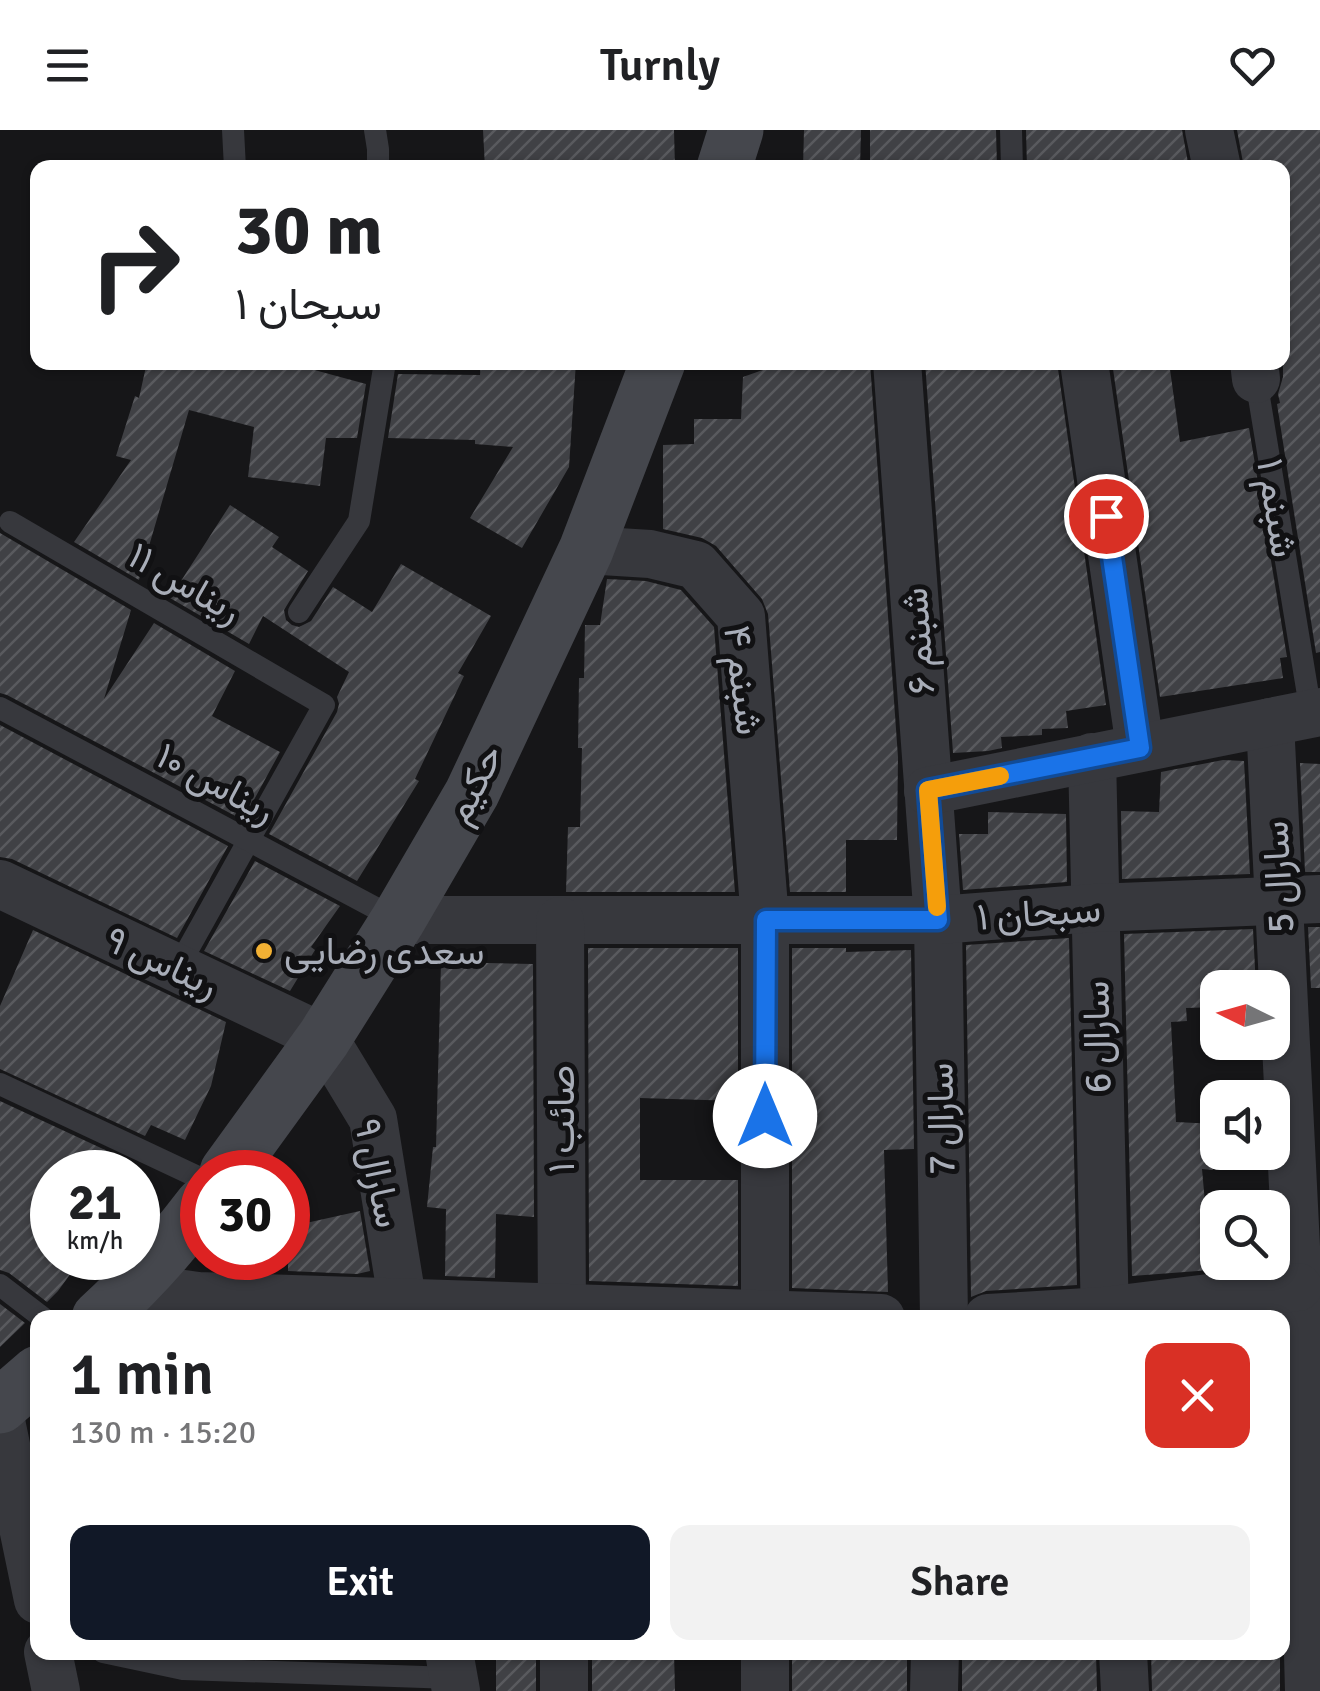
<!DOCTYPE html>
<meta charset="utf-8">
<style>
:root{--surface:#fff;--page:#f2f2f2;--text:#202124;--muted:#757577;--accent:#111827}
body{margin:0;font-family:Signika,Vazirmatn,sans-serif;background:var(--page);color:var(--text);height:100vh;display:flex;flex-direction:column;font-size:38px;white-space:nowrap}
*{box-sizing:border-box;margin:0}
p{font-size:32px;color:var(--muted)}
.icon{flex:none;width:55px;height:55px;fill:none;stroke:currentColor;stroke-width:2;stroke-linecap:round;stroke-linejoin:round}
.map{position:relative;flex:1;overflow:hidden}
.side{position:absolute;left:30px;top:1180px;width:1260px;height:350px;display:flex;flex-direction:column;background:var(--surface);border-radius:20px;box-shadow:0 2px 8px #0004}
.side>*{flex:none}
.banner{position:absolute;left:30px;top:30px;width:1260px;height:210px;border-radius:20px;box-shadow:0 2px 8px #0004;background:#fff;color:var(--text);overflow:hidden}
.needle{width:65px;rotate:275deg}
.controls{position:absolute;left:1200px;top:840px;display:grid;gap:20px}
.controls a{display:grid;place-items:center;width:90px;height:90px;border-radius:20px;background:var(--surface);box-shadow:0 2px 8px #0004;font-size:50px}
.speed{position:absolute;left:30px;top:1020px;display:flex;gap:20px;font-size:50px;font-weight:700;text-align:center}
.speed>*{display:grid;place-content:center;width:130px;height:130px;border-radius:50%;background:var(--surface);box-shadow:0 2px 8px #0004;line-height:1}
.speed small{font-size:25px;font-weight:400}
.speed .limit{border:15px solid #d22;background:#fff;color:#111}
.pin{position:absolute;display:grid;place-items:center;width:85px;height:85px;color:#fff;margin:-42px;border:5px solid #fff;border-radius:50%;box-shadow:0 2px 10px #0007}
.me{position:absolute;width:110px;margin:-55px;rotate:0deg;stroke-linejoin:round;filter:drop-shadow(0 0 8px #0008)}
.turn{display:flex;align-items:center;gap:35px;height:210px;padding:0 40px;font-size:45px}
.turn .icon{width:130px;height:130px;stroke-width:2.5}
.turn b{display:block;font-size:70px;line-height:85px}
.round{display:grid;place-items:center;flex:none;width:105px;height:105px;border-radius:20px;background:var(--page)}
.headline{display:flex;align-items:center;justify-content:space-between;height:170px;padding:0 40px}
h1{font-size:60px;font-weight:600;line-height:75px}
.action{display:flex;gap:20px;margin-top:auto;padding:20px 40px}
.action a{flex:1;height:115px;border-radius:20px;background:var(--accent);color:#fff;font-size:40px;font-weight:600;line-height:115px;text-align:center}
.action a+a{background:var(--page);color:var(--text)}
header{display:flex;justify-content:space-between;align-items:center;height:130px;padding:0 40px;background:var(--surface);font-size:45px;font-weight:600}
.map>svg:first-child{display:block}
.building{fill:url(#building-hatch)}
.lines{fill:none;stroke-linecap:round;stroke-linejoin:round}
.lane{stroke:#37383d;stroke-width:22}
.street{stroke:#37383d;stroke-width:48}
.secondary{stroke:#45474d;stroke-width:55}
.route-casing{stroke:#114b97;stroke-width:25}
.route{stroke:#1a73e8;stroke-width:18}
.slow{stroke:#f59e0b;stroke-width:18}
.poi-dot{fill:#f2b134;stroke:#111113;stroke-width:4}
.labels{text-anchor:middle;dominant-baseline:central;stroke-width:10;stroke-linejoin:round;paint-order:stroke}
.street-label{font-size:38px;fill:#a8adb8;stroke:#111113}
.poi-label{font-size:38px;fill:#a8adb8;stroke:#111113;text-anchor:start}
</style>
<header><svg class="icon" aria-label="menu" viewBox="0 0 24 24"><path d="M4 6h16M4 12h16M4 18h16"/></svg>Turnly<svg class="icon" aria-label="heart" viewBox="0 0 24 24"><path d="M12 20l-8-8c-3-5 5-10 8-4 3-6 11-1 8 4z"/></svg></header>
<div class="map">
<svg width="1320" height="1561" viewBox="0 0 1320 1561">
<defs>
<pattern id="building-hatch" width="6" height="6" patternUnits="userSpaceOnUse" patternTransform="scale(2.5)"><rect width="6" height="6" fill="#404145"/><path d="M-1 1l2-2M0 6l6-6M5 7l2-2" fill="none" stroke="#595a5e"/></pattern>
</defs>
<rect width="100%" height="100%" fill="#161618"/>
<g class="building">
<polygon points="483,0 674,0 675,38 485,38"/>
<polygon points="804,0 861,0 860,38 803,38"/>
<polygon points="870,0 996,0 997,37 870,34"/>
<polygon points="1026,0 1182,0 1189,38 1027,38"/>
<polygon points="1237,0 1320,0 1320,522 1316,523 1277,274 1280,273 1278,264 1283,247 1282,38 1244,38"/>
<polygon points="147,232 285,232 366,254 357,308 326,308 320,356 248,347 254,297 189,280 139,450 74,412 131,330 116,326 135,266 139,268"/>
<polygon points="481,232 576,232 569,337 522,418 470,388 513,317 475,314 475,310 388,308 398,244 480,245"/>
<polygon points="785,232 870,232 898,627 897,710 846,710 846,762 790,762 768,484 762,469 716,416 702,408 663,399 663,315 694,314 694,289 741,289 743,247"/>
<polygon points="925,232 1057,232 1106,575 1066,581 1068,598 1042,599 1042,605 1001,607 1002,618 988,621 953,623"/>
<polygon points="1112,232 1169,232 1180,312 1249,298 1287,527 1280,528 1283,548 1160,567"/>
<polygon points="230,375 279,407 272,417 308,441 284,480 286,490 292,495 299,497 311,491 333,457 372,482 401,434 491,486 458,543 464,546 415,649 419,651 357,751 269,704 337,582 339,574 337,567 349,542 263,486 249,514 170,468"/>
<polygon points="0,403 131,480 104,569 154,493 235,541 212,586 280,622 243,690 7,565 0,563"/>
<polygon points="607,449 646,451 681,460 714,497 735,762 566,762 568,697 580,697 582,618 578,618 579,548 584,548 585,495 600,495"/>
<polygon points="0,595 228,716 177,808 12,729 0,727"/>
<polygon points="1223,630 1244,631 1250,744 1122,749 1121,681 1159,682 1161,642"/>
<polygon points="1300,633 1320,634 1320,742 1305,742"/>
<polygon points="988,682 1066,684 1067,752 963,760 959,704 988,704"/>
<polygon points="255,731 340,776 311,817 315,820 290,861 204,821"/>
<polygon points="1308,797 1320,797 1320,858 1311,858"/>
<polygon points="1253,799 1256,858 1218,858 1218,877 1186,878 1187,891 1171,892 1176,992 1215,994 1213,1040 1202,1039 1211,1140 1132,1146 1124,804"/>
<polygon points="33,800 226,892 211,956 185,1010 151,995 145,1006 0,939 0,876"/>
<polygon points="1069,808 1077,1155 986,1161 971,1167 966,815"/>
<polygon points="588,818 738,818 738,971 640,968 640,1050 738,1050 738,1156 589,1151"/>
<polygon points="792,818 846,818 846,822 911,820 914,1019 884,1020 888,1162 792,1158"/>
<polygon points="441,832 533,834 534,1087 496,1084 495,1148 445,1146 446,1079 427,1077 433,1017 436,1017"/>
<polygon points="0,971 131,1032 125,1042 52,1042 52,1128 82,1128 58,1161 47,1172 9,1143 0,1140"/>
<polygon points="360,1081 370,1141 357,1144 288,1141 288,1097"/>
<polygon points="0,1174 25,1193 0,1217"/>
<rect x="496" y="1522" width="40" height="39"/>
<polygon points="592,1522 674,1522 675,1561 592,1561"/>
<rect x="792" y="1522" width="115" height="39"/>
<polygon points="962,1522 1096,1522 1097,1561 962,1561"/>
<polygon points="1151,1522 1280,1522 1280,1561 1152,1561"/>
</g>
<g class="lines">
<g class="lane">
<polyline points="233,0 235,38"/>
<polyline points="375,0 378,19 378,38"/>
<polyline points="1011,0 1012,38"/>
<polyline points="1256,249 1311,583"/>
<polyline points="10,392 324,575 177,839"/>
<polyline points="299,482 359,391 385,232"/>
<polyline points="0,578 398,790"/>
<polyline points="0,954 202,1049"/>
<polyline points="0,1155 43,1188"/>
<polyline points="103,1522 183,1539 453,1548"/>
</g>
<g class="street">
<polyline points="1209,0 1217,38"/>
<polyline points="897,232 938,790 944,1188"/>
<polyline points="1084,232 1140,617"/>
<polyline points="1254,232 1256,249"/>
<polyline points="586,420 650,424 696,435 741,486 765,790 765,1188"/>
<polyline points="1270,592 1298,1157 1309,1561"/>
<polyline points="1092,627 1105,1188"/>
<polyline points="928,661 1320,582"/>
<polyline points="0,754 324,908 373,989 405,1188"/>
<polyline points="398,790 938,790 1094,778 1320,769"/>
<polyline points="560,791 562,1188"/>
<polyline points="133,1157 198,1166 881,1188"/>
<polyline points="988,1188 1104,1181 1298,1157"/>
<polyline points="0,1286 38,1470"/>
<polyline points="48,1522 56,1561"/>
<polyline points="449,1522 456,1561"/>
<polyline points="564,1522 564,1561"/>
<polyline points="1123,1522 1125,1561"/>
<polyline points="765,1561 765,1522"/>
<polyline points="934,1561 935,1522"/>
</g>
<g class="secondary">
<polyline points="724,38 736,0"/>
<polyline points="227,1042 324,908 398,790 472,663 586,420 658,232"/>
<path d="M99,1188c39,-36 72,-72 103,-113"/>
<polyline points="0,1276 38,1243"/>
</g>
</g>
<g class="lines">
<defs>
<polyline id="route" points="765,986 766,790 938,790 928,660 1140,618 1106,386"/>
</defs>
<use href="#route" class="route-casing"/>
<use href="#route" class="route"/>
<polyline class="slow" points="937,777 928,660 1000,646"/>
</g>
<circle class="poi-dot" cx="264" cy="821" r="10"/>
<g class="labels">
<g class="street-label">
<text transform="translate(1277 378) rotate(81)">شبنم ۱</text>
<text transform="translate(185 453) rotate(30)">ریناس ۱۱</text>
<text transform="translate(918 511) rotate(-94)">شبنم ۶</text>
<text transform="translate(743 550) rotate(83)">شبنم ۴</text>
<text transform="translate(216 653) rotate(28)">ریناس ۱۰</text>
<text transform="translate(474 654) rotate(-63)">حکیم</text>
<text transform="translate(1278 747) rotate(-93)">سارال 5</text>
<text transform="translate(1039 783) rotate(-4)">سبحان ۱</text>
<text transform="translate(162 832) rotate(25)">ریناس ۹</text>
<text transform="translate(1097 907) rotate(-91)">سارال 6</text>
<text transform="translate(561 989) rotate(-90)">صائب ۱</text>
<text transform="translate(941 989) rotate(-91)">سارال 7</text>
<text transform="translate(378 1043) rotate(78)">سارال ۹</text>
</g>
<g class="poi-label">
<text x="284" y="821">سعدی رضایی</text>
</g>
</g>
</svg>
<div class="controls">
<a><svg class="needle" viewBox="-14 -14 28 28"><path d="M0-13l5 13h-10z" fill="#e53935"/><path d="M0 13l5-13h-10z" fill="#757577"/></svg></a>
<a><svg class="icon" aria-label="sound" viewBox="0 0 24 24"><path d="M4 9h4l5-4v14l-5-4H4zM17 9q2 3 0 6"/></svg></a>
<a><svg class="icon" aria-label="search" viewBox="0 0 24 24"><circle cx="10" cy="10" r="6"/><path d="M15 15l6 6"/></svg></a>
</div>
<div class="speed"><div>21<small>km/h</small></div><div class="limit">30</div></div>
<div class="pin" style="left:1106px;top:386px;background:#d93025"><svg class="icon" aria-label="arrive" viewBox="0 0 24 24"><path d="M6 21V4h12l-3 4 3 4H6"/></svg></div>
<svg class="me" style="left:765px;top:986px" viewBox="-20 -20 40 40"><circle r="19" fill="#fff"/><path d="M0-13L10 11 0 6-10 11z" fill="#1a73e8"/></svg>
<div class="banner">
<div class="turn"><svg class="icon" aria-label="right" viewBox="0 0 24 24"><path d="M7 20v-9h11M14 6l5 5-5 5"/></svg><div><b>30 m</b>سبحان ۱</div></div>
</div>
<section class="side">
<div class="headline"><div><h1>1 min</h1><p>130 m · 15:20</p></div><a class="round" style="background:#d93025;color:#fff"><svg class="icon" aria-label="close" viewBox="0 0 24 24"><path d="M6 6l12 12M18 6L6 18"/></svg></a></div>
<div class="action"><a>Exit</a><a>Share</a></div>
</section>
</div>
